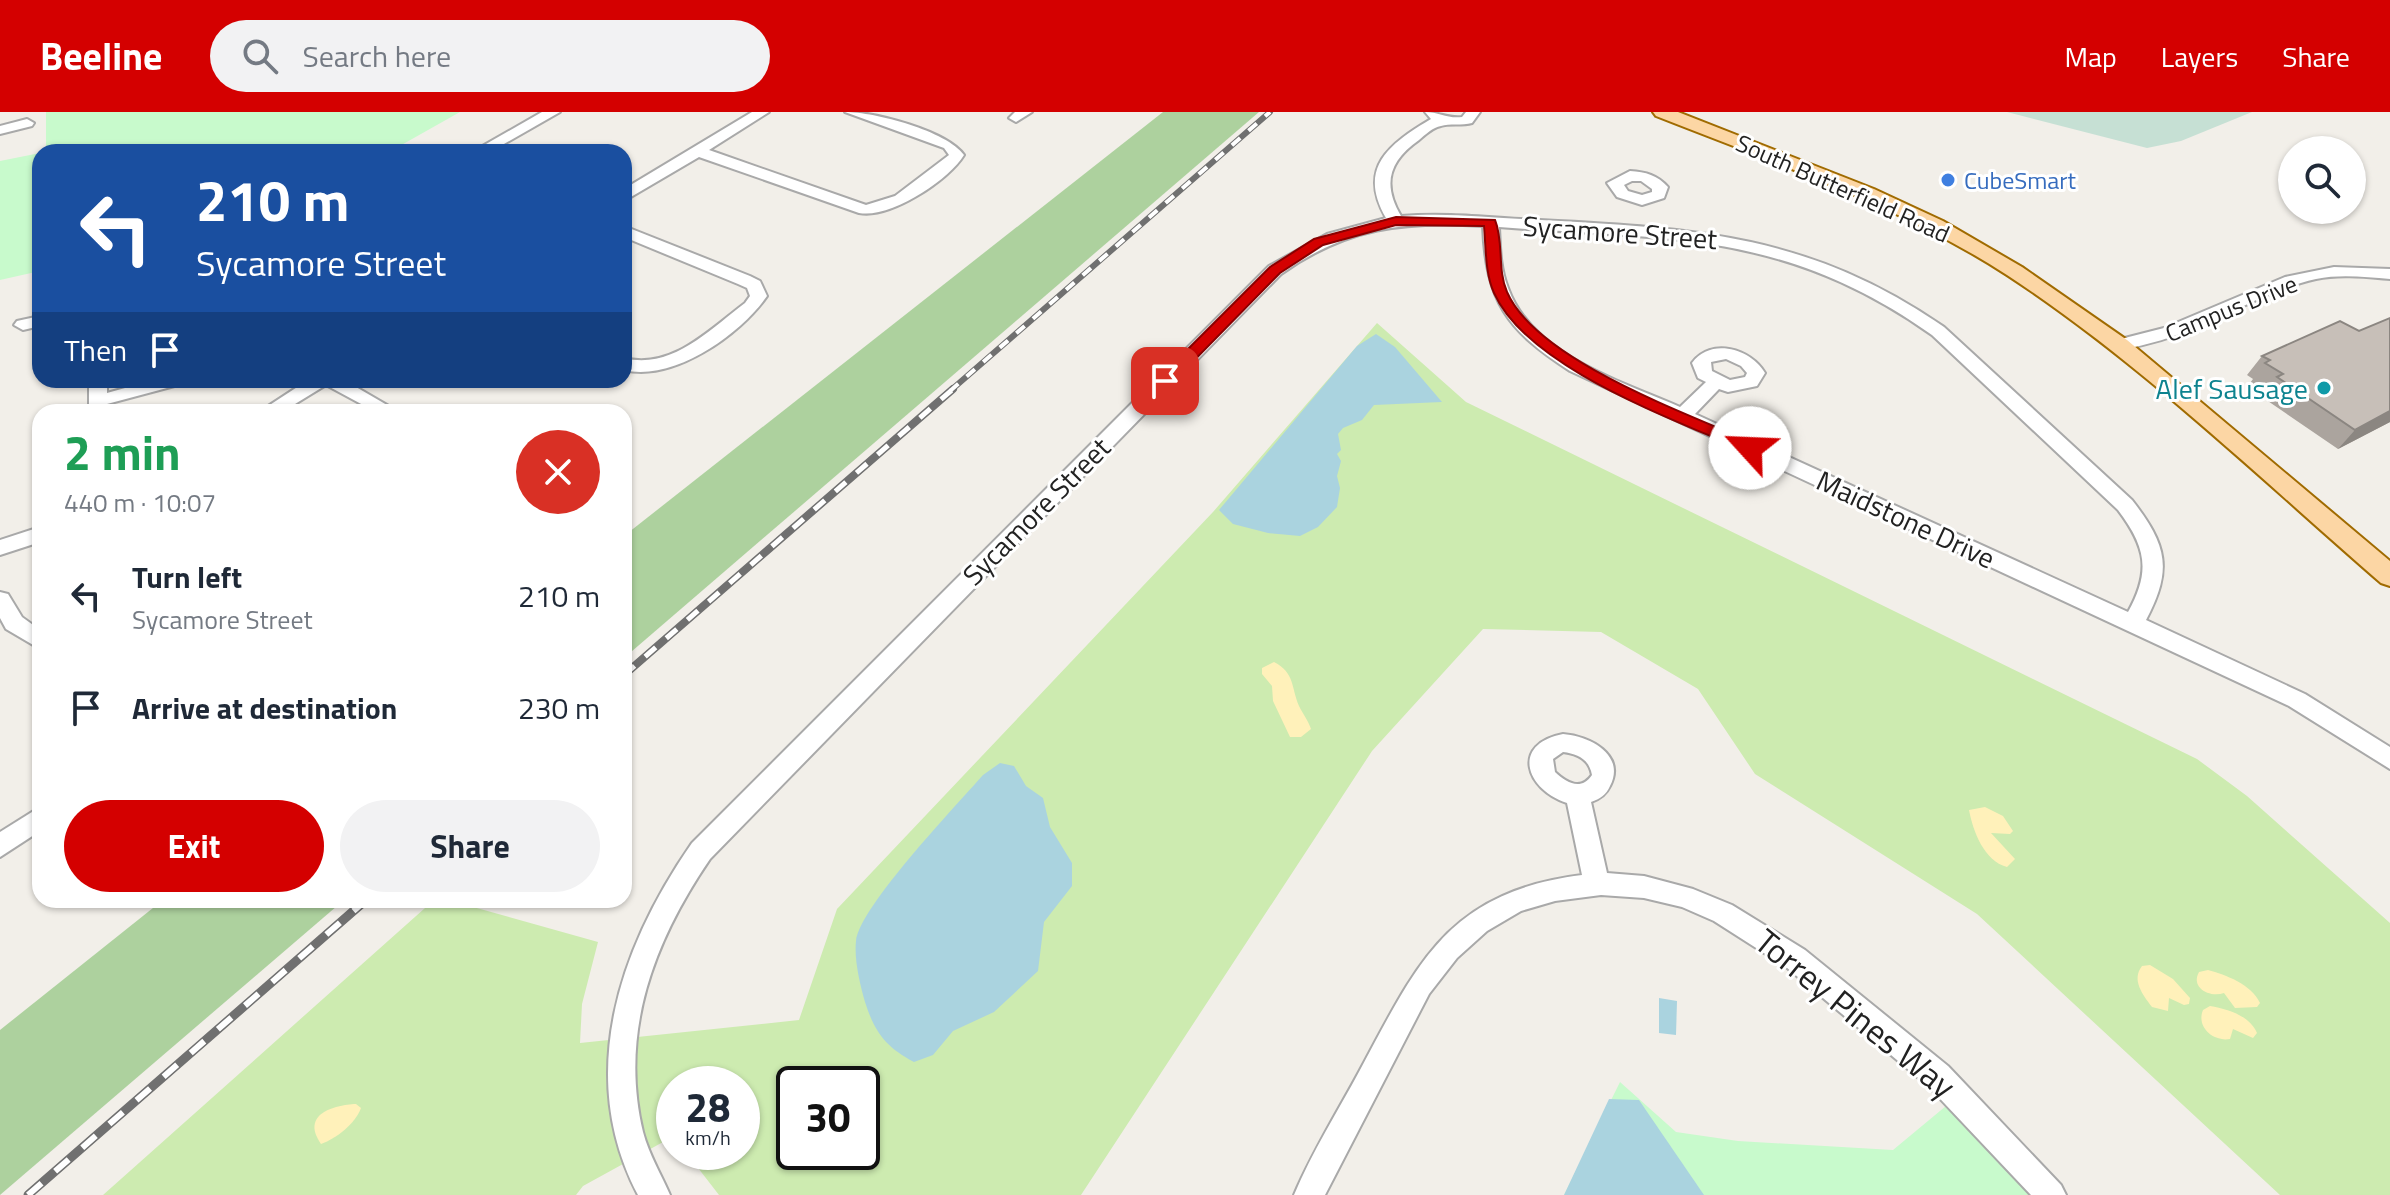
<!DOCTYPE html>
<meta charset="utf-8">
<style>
:root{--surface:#fff;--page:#f2f2f3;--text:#1f2937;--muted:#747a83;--accent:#d40000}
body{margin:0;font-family:"Titillium Web",sans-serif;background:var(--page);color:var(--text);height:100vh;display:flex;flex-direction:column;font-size:30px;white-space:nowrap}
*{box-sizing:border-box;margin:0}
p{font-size:26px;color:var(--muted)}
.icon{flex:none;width:44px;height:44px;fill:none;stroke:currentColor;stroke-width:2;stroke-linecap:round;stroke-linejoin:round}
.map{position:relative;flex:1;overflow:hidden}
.panel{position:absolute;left:32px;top:292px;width:600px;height:504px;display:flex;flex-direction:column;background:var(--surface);border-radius:24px;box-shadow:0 2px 6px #0004}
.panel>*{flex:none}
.top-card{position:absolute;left:32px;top:32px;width:600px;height:244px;border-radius:24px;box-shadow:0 2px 6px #0004;background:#1a4fa0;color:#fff;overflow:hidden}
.tools{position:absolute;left:2278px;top:24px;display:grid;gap:16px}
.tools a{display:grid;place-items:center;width:88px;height:88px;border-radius:50%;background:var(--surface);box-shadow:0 2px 6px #0004;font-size:40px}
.speed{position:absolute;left:656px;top:954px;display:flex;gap:16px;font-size:40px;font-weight:700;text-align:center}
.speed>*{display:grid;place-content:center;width:104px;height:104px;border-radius:50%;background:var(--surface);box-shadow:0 2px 6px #0004;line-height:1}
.speed small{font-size:20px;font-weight:400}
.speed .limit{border:4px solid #111;border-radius:12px;background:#fff;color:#111}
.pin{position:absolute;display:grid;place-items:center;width:68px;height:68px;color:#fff;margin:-34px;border-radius:16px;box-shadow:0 4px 12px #0006}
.me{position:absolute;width:88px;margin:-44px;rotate:295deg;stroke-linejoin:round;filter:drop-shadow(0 0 6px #0008)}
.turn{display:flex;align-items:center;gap:28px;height:168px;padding:0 32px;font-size:36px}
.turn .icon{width:104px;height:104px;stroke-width:2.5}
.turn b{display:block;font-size:56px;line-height:68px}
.then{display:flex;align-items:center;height:76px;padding:0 32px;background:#0003;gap:16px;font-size:30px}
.round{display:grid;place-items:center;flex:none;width:84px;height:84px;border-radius:42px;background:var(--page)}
.summary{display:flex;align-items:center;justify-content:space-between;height:136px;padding:0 32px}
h1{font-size:48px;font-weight:700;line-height:60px;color:#1e9e55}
.action{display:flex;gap:16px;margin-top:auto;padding:16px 32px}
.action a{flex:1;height:92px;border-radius:48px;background:var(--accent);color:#fff;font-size:32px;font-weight:700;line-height:92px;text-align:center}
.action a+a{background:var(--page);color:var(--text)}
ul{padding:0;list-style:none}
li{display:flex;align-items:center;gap:24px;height:112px;padding:0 32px}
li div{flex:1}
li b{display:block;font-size:30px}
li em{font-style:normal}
header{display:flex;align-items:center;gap:48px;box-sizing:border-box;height:112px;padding:0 40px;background:var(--accent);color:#fff}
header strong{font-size:38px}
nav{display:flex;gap:44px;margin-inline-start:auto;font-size:28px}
.search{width:560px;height:72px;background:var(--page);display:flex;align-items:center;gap:20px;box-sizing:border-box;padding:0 28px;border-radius:44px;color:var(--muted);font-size:30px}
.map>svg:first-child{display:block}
.grass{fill:#cdebb0;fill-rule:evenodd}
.forest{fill:#add19e}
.wetland{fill:#c6e0d4}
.sand{fill:#fff1ba}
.park{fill:#c8facc}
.water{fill:#aad3df}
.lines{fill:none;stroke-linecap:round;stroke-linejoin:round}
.minor-casing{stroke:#a9a9a9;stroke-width:4}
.major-casing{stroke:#a06b00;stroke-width:4}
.minor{fill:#fff;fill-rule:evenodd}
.major{fill:#fcd6a4;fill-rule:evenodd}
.rail-far2-casing{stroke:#707070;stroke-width:6}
.rail-far1-casing{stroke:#707070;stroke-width:8}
.rail-casing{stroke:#707070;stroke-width:9}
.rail-far2{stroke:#fff;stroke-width:4;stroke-dasharray:11;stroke-linecap:butt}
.rail-far1{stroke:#fff;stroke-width:5;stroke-dasharray:14;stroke-linecap:butt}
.rail{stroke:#fff;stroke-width:6;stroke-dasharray:18;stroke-linecap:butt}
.wall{fill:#aba49e}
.shaded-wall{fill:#8b8681}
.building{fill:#c7bfb8;stroke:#8b8681;stroke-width:2}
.route{fill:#d40000;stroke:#8a0000;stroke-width:2}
.shop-dot{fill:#3f7fe0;stroke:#fff;stroke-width:3}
.culture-dot{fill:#0f9aa8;stroke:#fff;stroke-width:3}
.labels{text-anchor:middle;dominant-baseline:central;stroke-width:6;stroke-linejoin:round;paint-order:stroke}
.far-shop-label{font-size:24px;fill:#366cbe;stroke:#fff;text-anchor:start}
.far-street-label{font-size:24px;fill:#222;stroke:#fff}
.street-label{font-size:28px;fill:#222;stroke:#fff}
.culture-label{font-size:28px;fill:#0d838f;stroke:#fff;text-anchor:end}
.near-street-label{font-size:34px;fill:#222;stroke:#fff}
</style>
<header>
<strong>Beeline</strong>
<div class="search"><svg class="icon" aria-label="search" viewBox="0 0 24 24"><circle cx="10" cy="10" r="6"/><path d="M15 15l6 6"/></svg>Search here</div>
<nav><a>Map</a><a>Layers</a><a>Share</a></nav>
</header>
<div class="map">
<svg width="2390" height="1083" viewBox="0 0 2390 1083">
<rect width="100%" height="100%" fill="#f2efe9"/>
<path class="grass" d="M1377,211l89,79 731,357 50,37 143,127v272h-110l-303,-281 -222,-140 -57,-85 -97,-57 -118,-3 -111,122 -291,444h-362l-24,-31 -4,-12h51v-68h-68v52l-91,50 -7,9h-473l331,-295h14l150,42 -16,62 -2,39 219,-23 38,-111 376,-397zM794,972h68v68h-68z"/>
<g class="forest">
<polygon points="1163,0 1259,0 624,546 624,424"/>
<polygon points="163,788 344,788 0,1083 0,918"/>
</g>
<polygon class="wetland" points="2007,0 2252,0 2181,29 2147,36"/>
<g class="sand">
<path d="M1274,550c21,11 17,25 25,44 4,8 9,14 12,23l-10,8h-11l-17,-36 -1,-15 -10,-12v-6z"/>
<path d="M1985,695l18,9 10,15 -3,3 -19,-1 24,26 -8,8c-23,-6 -34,-36 -38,-57z"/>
<path d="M2150,853l23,14 17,19 -1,6 -5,1 -15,-7 -1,13 -16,-4c-9,-12 -21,-27 -10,-41z"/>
<path d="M2208,858c18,5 43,14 52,33l-3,4 -22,1 -11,-15c-14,5 -34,-5 -25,-21z"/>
<path d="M2210,894c18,3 40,10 47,27l-4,5 -20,-9 -3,10c-17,3 -34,-12 -27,-29z"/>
<path d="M356,992l5,4c-6,16 -24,30 -40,36 -21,-30 13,-39 35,-40z"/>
</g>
<g class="park">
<polygon points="46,0 460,0 389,40 43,40 46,39"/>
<polygon points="40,41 40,159 0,168 0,49"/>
<polygon points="1620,970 1676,1020 1738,1029 1893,1038 1952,989 2038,1083 1564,1083"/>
</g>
<g class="water">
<polygon points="1376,222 1395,235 1442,290 1374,293 1362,308 1343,316 1338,322 1341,338 1337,342 1341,349 1337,364 1340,376 1337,395 1318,415 1300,424 1268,421 1233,412 1219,398 1357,234"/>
<path d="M1000,651l14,3 12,20 17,12 7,29 22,36v23l-28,36 -6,49 -44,41 -41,19 -20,24 -19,7c-28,-15 -39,-29 -49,-60 -5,-18 -11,-42 -9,-61 4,-35 100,-135 127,-166z"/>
<polygon points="1659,886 1677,889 1676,923 1659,921"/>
<polygon points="1609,987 1639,988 1704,1083 1564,1083"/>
</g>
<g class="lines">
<defs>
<g id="minor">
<polygon points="542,0 560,0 490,40 472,40"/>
<path d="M752,0h17l-60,38 157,55 29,-9 54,-41 -5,-7 -99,-36c30,0 102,19 119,43 -15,25 -74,64 -105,58l-160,-56 -75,44v-12z"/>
<polygon points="1015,0 1032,0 1016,10 1009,6"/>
<path d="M1425,0c14,0 23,7 37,5l4,-5h14l-8,11c-10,3 -23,0 -31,3 -8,1 -16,9 -22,14 -30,21 -37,44 -18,76 47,-4 93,2 139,4 156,8 271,15 404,107l188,173c35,45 41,69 14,120l159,74 85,53v22l-101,-63 -719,-335c-64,-41 -84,-70 -87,-145 -79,-5 -136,1 -202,48l-571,585c-56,82 -91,173 -67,273 6,23 18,42 27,63h-32c-63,-120 -18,-248 54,-352l577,-577 58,-32 59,-16c-29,-50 3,-74 45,-99zM1499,115c171,13 284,3 433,108l186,175c28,37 33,61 10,102l-433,-198 24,-25 9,3 29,-6 8,-13c-14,-24 -54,-36 -73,-10l6,15 8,4 -26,25c-59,-26 -148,-52 -172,-119 -8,-20 -8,-41 -9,-61zM1726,247l15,7 6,7 -2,4 -15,3 -18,-9 -1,-9z"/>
<polygon points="27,7 34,11 32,14 0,22 0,14"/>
<path d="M1630,59c16,1 27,4 38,16l-4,11 -22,7 -25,-8 -10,-14zM1632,69h9l11,8v3l-10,3 -14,-4 -4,-6z"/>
<path d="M624,114l126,50 10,5 7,15c-27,39 -94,86 -143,74v-12c48,12 85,-28 121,-55l5,-7 -3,-8 -9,-4 -114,-47z"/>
<path d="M2334,155l56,2v10c-24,-2 -50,-5 -74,0 -40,9 -77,30 -114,46 -27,12 -54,20 -83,25l-9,-5 3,-4 51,-13 121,-51z"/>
<polygon points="40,204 40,214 23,218 14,213 17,209"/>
<polygon points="89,268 107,268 107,281 154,268 185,268 182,272 107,292 107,300 89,300"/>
<polygon points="308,268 344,268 399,300 376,300 326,273 282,300 259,300"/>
<polygon points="40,415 40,430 0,443 0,428"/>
<polygon points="0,480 8,482 22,505 40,518 40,537 6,517 0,506"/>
<path d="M1563,622c27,2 63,21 47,52 -4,9 -10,13 -19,16l16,71 37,3 49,13 39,16 73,45 143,116 113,119 5,10h-35l-103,-109 -142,-119 -72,-46 -32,-14 -38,-9 -43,-3 -46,6 -34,10 -34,20 -30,27 -28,36 -104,201h-31c18,-43 44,-84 66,-125 58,-108 88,-178 222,-195l-15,-72c-42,-14 -56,-59 -4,-69zM1563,640c15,2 26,7 29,23 -11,16 -25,8 -37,-3l-2,-13z"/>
<polygon points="40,695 40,719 0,745 0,720"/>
</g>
<path id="major" d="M1653,0h25l196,77 69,32 79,46 105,73 263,221v25l-9,-3c-120,-104 -241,-221 -374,-308 -108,-70 -232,-112 -351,-159z"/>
</defs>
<use href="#minor" class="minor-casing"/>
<use href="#major" class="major-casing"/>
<use href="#minor" class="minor"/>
<use href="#major" class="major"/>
<defs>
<polyline id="rail-far2" points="950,279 1270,0"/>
<polyline id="rail-far1" points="624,563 953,277"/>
<polyline id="rail" points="28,1083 366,788"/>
</defs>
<use href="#rail-far2" class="rail-far2-casing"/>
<use href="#rail-far1" class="rail-far1-casing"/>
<use href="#rail" class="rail-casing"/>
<use href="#rail-far2" class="rail-far2"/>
<use href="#rail-far1" class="rail-far1"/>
<use href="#rail" class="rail"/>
</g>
<polygon class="wall" points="2359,219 2390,310 2338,337 2262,285 2265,280 2250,271 2253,267 2247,263 2262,244"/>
<polygon class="shaded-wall" points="2390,299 2390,310 2338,337 2355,318"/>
<polygon class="building" points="2390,206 2390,299 2355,318 2277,265 2283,262 2265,251 2270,248 2262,244 2340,209 2359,219"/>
<path class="route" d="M1396,105l99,3c9,22 2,49 12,72 30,69 182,122 249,152v7h-11c-73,-33 -217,-83 -251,-158 -9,-20 -8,-45 -10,-67l-88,-1 -73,20 -43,28 -110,112h-11v-7l111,-111 44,-28z"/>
<circle class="shop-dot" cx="1948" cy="68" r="8"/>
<circle class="culture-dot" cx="2324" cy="276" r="8"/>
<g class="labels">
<g class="far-shop-label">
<text x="1964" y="68">CubeSmart</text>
</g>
<g class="far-street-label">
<text transform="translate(1843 76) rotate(24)">South Butterfield Road</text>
<text transform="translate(2231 196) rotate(-22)">Campus Drive</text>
</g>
<g class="street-label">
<text transform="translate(1620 120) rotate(4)">Sycamore Street</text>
<text transform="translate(1036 399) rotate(-45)">Sycamore Street</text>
<text transform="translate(1906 407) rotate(25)">Maidstone Drive</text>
</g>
<g class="culture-label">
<text x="2308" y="276">Alef Sausage</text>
</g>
<g class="near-street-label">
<text transform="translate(1856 901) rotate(39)">Torrey Pines Way</text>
</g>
</g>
</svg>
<div class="tools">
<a><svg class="icon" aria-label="search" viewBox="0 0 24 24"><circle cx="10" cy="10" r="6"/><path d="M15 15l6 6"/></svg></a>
</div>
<div class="speed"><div>28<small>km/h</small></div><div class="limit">30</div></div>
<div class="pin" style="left:1165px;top:269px;background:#d93025"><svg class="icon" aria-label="arrive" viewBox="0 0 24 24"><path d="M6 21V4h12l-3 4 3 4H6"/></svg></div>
<svg class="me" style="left:1750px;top:336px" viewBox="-20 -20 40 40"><circle r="19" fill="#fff"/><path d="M0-13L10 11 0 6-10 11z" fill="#d40000"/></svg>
<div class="top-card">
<div class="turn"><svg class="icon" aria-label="left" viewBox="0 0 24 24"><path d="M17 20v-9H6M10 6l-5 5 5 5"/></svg><div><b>210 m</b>Sycamore Street</div></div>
<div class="then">Then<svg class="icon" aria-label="arrive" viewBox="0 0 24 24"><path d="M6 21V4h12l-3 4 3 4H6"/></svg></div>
</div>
<section class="panel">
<div class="summary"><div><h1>2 min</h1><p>440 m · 10:07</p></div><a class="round" style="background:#d93025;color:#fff"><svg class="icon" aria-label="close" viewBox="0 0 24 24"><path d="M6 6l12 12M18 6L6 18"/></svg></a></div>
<ul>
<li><svg class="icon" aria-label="left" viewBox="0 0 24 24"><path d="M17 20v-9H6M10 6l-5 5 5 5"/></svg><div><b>Turn left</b><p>Sycamore Street</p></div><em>210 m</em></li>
<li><svg class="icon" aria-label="arrive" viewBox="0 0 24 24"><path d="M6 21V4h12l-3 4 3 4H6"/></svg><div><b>Arrive at destination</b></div><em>230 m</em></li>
</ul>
<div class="action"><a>Exit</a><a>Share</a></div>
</section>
</div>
